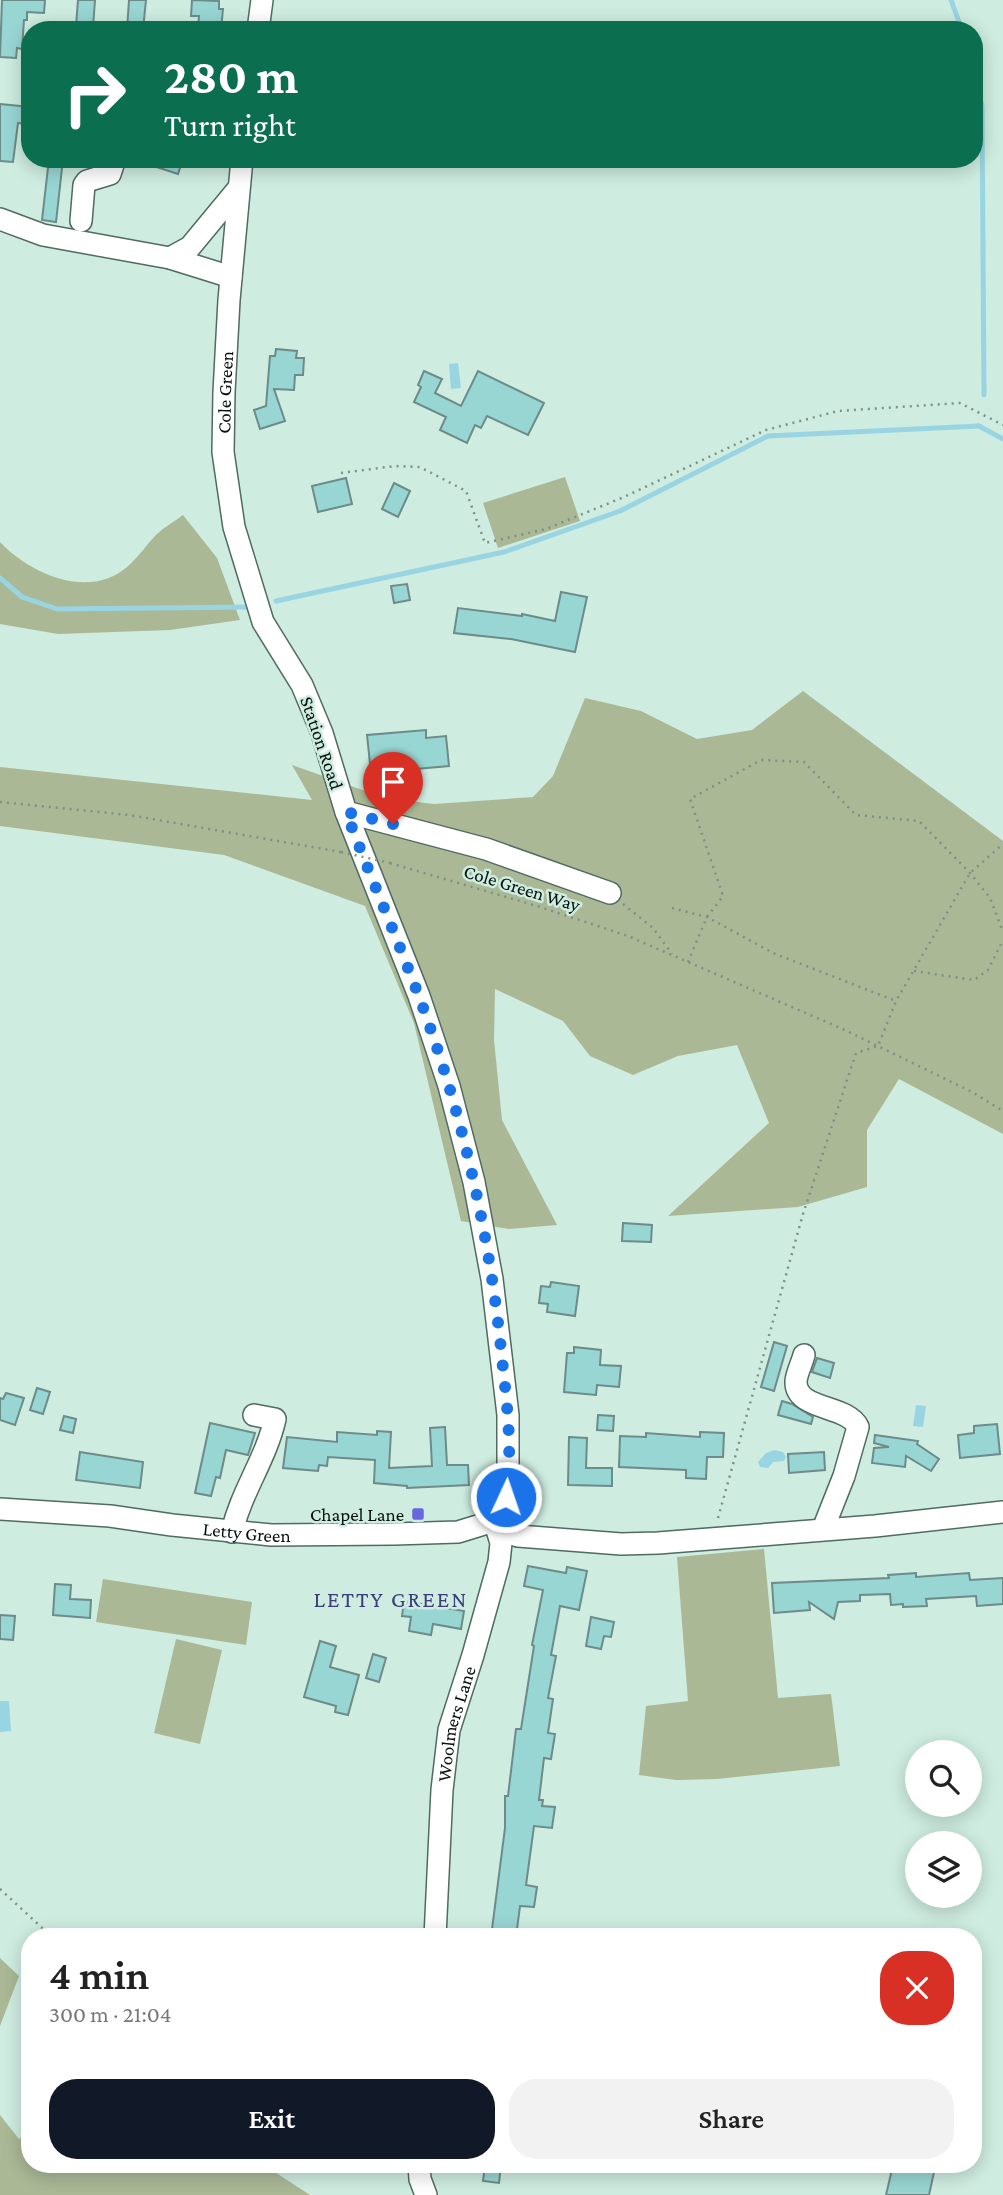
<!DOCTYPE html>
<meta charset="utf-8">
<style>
:root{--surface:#fff;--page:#f2f2f2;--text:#222;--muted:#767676;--accent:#111827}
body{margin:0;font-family:"Crimson Pro",serif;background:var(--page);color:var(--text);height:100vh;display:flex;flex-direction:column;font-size:26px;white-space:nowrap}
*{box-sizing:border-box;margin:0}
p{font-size:23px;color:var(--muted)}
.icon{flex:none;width:38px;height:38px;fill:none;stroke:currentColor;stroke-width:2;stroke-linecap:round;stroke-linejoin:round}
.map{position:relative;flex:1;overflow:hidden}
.drawer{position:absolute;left:21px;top:1928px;width:961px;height:245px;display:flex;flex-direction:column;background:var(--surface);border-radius:28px;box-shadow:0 4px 18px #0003}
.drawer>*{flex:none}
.banner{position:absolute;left:21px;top:21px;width:962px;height:147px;border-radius:28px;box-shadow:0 4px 18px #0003;background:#0b6e4f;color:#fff;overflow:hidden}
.tools{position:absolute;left:905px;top:1740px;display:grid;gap:14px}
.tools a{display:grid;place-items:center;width:77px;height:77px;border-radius:50%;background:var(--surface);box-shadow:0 4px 18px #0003;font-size:35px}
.pin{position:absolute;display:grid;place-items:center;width:60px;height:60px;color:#fff;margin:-72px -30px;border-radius:50% 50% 50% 0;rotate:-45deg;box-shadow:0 0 7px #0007}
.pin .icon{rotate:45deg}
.me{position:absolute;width:77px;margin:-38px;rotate:3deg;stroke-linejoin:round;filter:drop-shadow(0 0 5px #0008)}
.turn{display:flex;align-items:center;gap:24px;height:147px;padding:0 28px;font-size:32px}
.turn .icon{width:91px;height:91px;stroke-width:2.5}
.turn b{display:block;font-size:49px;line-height:60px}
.round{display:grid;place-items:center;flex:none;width:74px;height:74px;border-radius:28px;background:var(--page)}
.headline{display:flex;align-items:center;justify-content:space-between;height:119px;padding:0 28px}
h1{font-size:42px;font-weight:600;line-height:52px}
.cta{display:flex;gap:14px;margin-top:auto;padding:14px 28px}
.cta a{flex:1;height:80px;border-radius:28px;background:var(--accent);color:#fff;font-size:28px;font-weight:600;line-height:80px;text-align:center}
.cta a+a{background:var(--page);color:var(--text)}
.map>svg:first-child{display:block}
.green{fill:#aab896}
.water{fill:#99d4e2}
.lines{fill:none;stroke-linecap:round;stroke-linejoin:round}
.stream{stroke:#99d4e2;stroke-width:5}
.building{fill:#98d6d3;stroke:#6c8b89;stroke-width:2}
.minor-casing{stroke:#506b61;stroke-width:24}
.path{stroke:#7c9289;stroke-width:2.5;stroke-dasharray:2 5;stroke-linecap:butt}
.minor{stroke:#fff;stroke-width:21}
.path-bridge{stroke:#7c9289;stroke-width:2.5;stroke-dasharray:2 5;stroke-linecap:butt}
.route{stroke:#1a73e8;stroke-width:12;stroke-dasharray:0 21.6}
.poi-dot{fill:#6766df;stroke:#ceece0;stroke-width:2.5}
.labels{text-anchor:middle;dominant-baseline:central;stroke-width:5;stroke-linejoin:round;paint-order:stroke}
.street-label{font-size:19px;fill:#050f0b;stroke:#ceece0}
.poi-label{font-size:19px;fill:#050f0b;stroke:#ceece0;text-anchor:end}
.quarter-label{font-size:23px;letter-spacing:2px;fill:#3c3e7a;stroke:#ceece0}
</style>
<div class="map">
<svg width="1003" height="2195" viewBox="0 0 1003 2195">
<rect width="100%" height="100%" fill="#ceece0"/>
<g class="green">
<polygon points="565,477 580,521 498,548 483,503"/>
<path d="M183,515l34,43 23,62 -70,10 -112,4 -58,-10v-82c30,32 89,58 127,25 11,-9 19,-22 29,-32 8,-8 18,-13 27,-20z"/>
<polygon points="803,691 1003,841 1003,1134 899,1079 867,1130 867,1187 798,1207 668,1216 769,1123 737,1045 678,1056 633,1075 590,1056 563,1021 495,989 494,1040 502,1120 557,1225 509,1229 461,1221 414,1023 365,906 224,855 0,826 0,767 312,800 292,765 385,798 434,804 533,797 553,776 585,698 641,711 697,739 752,730"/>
<polygon points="764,1549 778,1698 831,1694 840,1766 717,1779 676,1780 639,1775 646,1706 688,1701 677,1557"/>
<polygon points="103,1579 252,1602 246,1645 96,1622"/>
<polygon points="176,1639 222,1650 200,1744 154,1733"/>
<polygon points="0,1958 19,1976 0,2026"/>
<polygon points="0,2115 19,2139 30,2130 30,2165 264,2165 310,2195 0,2195"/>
</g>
<g class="water">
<polygon points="458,363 461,388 451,389 449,364"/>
<polygon points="916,1405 926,1406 923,1427 913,1426"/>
<polygon points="774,1450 783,1452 786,1457 784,1461 773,1462 768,1468 760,1467 758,1462 766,1453"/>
<polygon points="0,1701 9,1701 11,1731 0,1732"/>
</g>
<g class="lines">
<g class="stream">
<polyline points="951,0 962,30"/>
<polyline points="975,79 982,106 984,395"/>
<polyline points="979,426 1003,439"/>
<polyline points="0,578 22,597 57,609 250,607"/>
<polyline points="276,601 504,552 620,511 768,436 979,426"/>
</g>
</g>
<g class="building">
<polygon points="2,0 45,0 44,13 27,12 27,20 24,20 22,49 17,48 16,58 0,57"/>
<polygon points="78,0 95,0 93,27 76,26"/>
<polygon points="129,0 146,0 143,30 127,30"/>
<polygon points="192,0 219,1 219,9 223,9 221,30 198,28 199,16 191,16"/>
<polygon points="0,104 30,107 30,124 18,123 13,162 0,161"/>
<polygon points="49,159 63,159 56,222 42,220"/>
<polygon points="141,159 183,159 178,174 141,162"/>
<polygon points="276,349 297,351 296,358 304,358 303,375 295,375 294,390 274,389 285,421 260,429 254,410 266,406 270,356 275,356"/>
<polygon points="424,371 442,379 435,393 461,406 478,371 544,403 528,435 487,416 481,428 475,425 467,443 440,430 446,417 414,402 421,387 418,385"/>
<polygon points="346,478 352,504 318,512 312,486"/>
<polygon points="394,483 410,491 398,517 382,509"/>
<polygon points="407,584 410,600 394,603 391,586"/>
<polygon points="561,592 587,597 575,652 511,639 454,633 458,608 522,616 522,614 555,621"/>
<polygon points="426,730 426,738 446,736 449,766 371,773 367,735"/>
<polygon points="623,1223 652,1225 651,1242 622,1241"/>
<polygon points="551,1282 579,1286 575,1316 547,1312 548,1304 539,1303 541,1286 550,1287"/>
<polygon points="774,1342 787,1346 774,1391 761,1387"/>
<polygon points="574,1347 601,1350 600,1365 621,1366 619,1387 597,1385 596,1395 564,1392 567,1353 574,1353"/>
<polygon points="817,1358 834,1363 830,1378 812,1372"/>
<polygon points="37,1388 50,1392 43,1414 30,1410"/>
<polygon points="6,1393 24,1398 15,1425 0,1420 0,1398 3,1399"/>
<polygon points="782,1401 792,1404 813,1417 811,1424 778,1415"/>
<polygon points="598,1415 614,1416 613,1431 597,1430"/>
<polygon points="64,1416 76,1419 73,1433 60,1430"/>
<polygon points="210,1423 255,1433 248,1455 226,1450 220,1478 216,1477 211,1496 195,1493"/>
<polygon points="997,1424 1000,1454 960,1458 958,1435 974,1433 974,1426"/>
<polygon points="445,1427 447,1465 468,1465 469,1485 407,1488 407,1486 374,1483 375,1460 328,1457 327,1466 319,1465 318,1471 283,1468 287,1437 337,1442 337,1432 377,1435 377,1431 391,1432 389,1468 432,1466 430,1428"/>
<polygon points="700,1432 724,1433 723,1457 707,1457 706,1479 686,1478 686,1470 619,1467 620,1436 646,1437 646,1433 700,1437"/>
<polygon points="875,1435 918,1441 917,1444 939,1459 931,1471 906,1456 905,1467 872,1463 874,1448 889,1447 874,1443"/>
<polygon points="569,1437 587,1438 586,1468 612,1468 612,1486 568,1485"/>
<polygon points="80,1452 143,1462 140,1488 76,1480"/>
<polygon points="824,1452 825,1470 789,1473 788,1454"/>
<polygon points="528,1566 566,1573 567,1567 587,1571 579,1610 560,1606 551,1655 556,1656 548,1698 553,1699 548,1733 555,1734 551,1759 544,1758 539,1800 543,1800 542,1806 555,1807 552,1828 534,1826 526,1885 537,1887 534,1907 520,1906 516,1937 491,1937 505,1828 505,1796 508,1796 516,1729 521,1729 534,1646 532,1645 543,1590 524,1586"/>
<polygon points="916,1573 916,1577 969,1573 970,1580 1003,1578 1003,1604 977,1606 976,1596 926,1599 927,1606 903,1607 903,1604 891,1605 890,1594 860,1595 860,1601 838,1602 834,1619 809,1602 810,1610 774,1613 772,1583 889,1578 888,1575"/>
<polygon points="55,1584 71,1585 70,1599 91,1600 90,1618 53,1615"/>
<polygon points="404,1601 464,1611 461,1629 433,1624 431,1635 409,1631 411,1617 402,1616"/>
<polygon points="0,1615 15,1616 13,1640 0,1639"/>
<polygon points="591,1617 614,1622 611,1637 604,1636 601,1649 586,1646"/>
<polygon points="320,1641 336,1646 330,1667 359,1675 348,1715 335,1712 336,1706 304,1697"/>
<polygon points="373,1654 386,1658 379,1682 366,1678"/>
<polygon points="485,2165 501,2165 499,2183 483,2181"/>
<polygon points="893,2165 934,2172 929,2195 886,2195"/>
</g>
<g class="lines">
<defs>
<g id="minor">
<polyline points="258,30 262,0"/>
<polyline points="0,219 43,235 170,258 231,277"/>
<polyline points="81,221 84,185 87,181 110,174 115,159"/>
<polyline points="170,258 190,247 238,189"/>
<polyline points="346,812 486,849 610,893"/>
<path d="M804,1355c-2,8 -7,17 -8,26 -1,30 51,23 62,46l-14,49 -21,53"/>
<path id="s1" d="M0,1509l110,7 62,9 99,10 123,-1 64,-2 26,-8 14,-14 8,-13 2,-13v-69l-16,-136 -18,-97 -25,-96 -30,-90 -73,-184 -24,-79 -20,-48 -39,-63 -29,-95 -11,-75 1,-60 5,-92 13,-141"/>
<polyline points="493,1517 512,1534 518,1536 621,1544 658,1543 875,1526 1003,1512"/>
<path d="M232,1532c9,-40 34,-73 43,-113l-21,-4"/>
<path id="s2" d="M435,1937l7,-147 7,-60 24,-75 26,-93 2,-19 -8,-26"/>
<polyline points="419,2165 420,2179 426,2195"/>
</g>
</defs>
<use href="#minor" class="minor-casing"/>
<g class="path">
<polyline points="341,473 395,466 420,467 466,491 485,543 546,529 624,497 766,430 838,411 960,403 1003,425"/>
<polyline points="0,802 129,815 341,852"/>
<polyline points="390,863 537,906 628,936 845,1030 972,1092 1003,1111"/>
<polyline points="623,904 653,928 672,954"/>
<polyline points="672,908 707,917 773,953 896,1001"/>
<polyline points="688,962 707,917 723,896 690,799 761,760 804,762 856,815 919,821 970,873 990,898 1003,932"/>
<polyline points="914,971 974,980 988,970 1003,940"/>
<polyline points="718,1518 803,1214 856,1053 878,1046 896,1001 970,873 1003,844"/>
<polyline points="0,1889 52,1937"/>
</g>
<use href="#minor" class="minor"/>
<polyline class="path-bridge" points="341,852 390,863"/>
</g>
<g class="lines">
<path class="route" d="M393,824l-47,-12c23,61 49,121 72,182 44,117 72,241 84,365 5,45 11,93 4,138"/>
</g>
<rect class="poi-dot" x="411" y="1507" width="14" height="14" rx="3.5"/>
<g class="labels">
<g class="street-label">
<text stroke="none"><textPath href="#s1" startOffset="1675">Cole Green</textPath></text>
<text transform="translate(322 743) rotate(71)">Station Road</text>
<text transform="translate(522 888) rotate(17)">Cole Green Way</text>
<text stroke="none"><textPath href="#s1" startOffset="248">Letty Green</textPath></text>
<text stroke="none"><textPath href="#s2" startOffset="215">Woolmers Lane</textPath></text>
</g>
<g class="poi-label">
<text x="404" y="1514">Chapel Lane</text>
</g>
<g class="quarter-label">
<text x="391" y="1599">LETTY GREEN</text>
</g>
</g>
</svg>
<div class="tools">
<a><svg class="icon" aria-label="search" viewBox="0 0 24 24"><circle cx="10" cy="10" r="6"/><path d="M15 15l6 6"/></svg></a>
<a><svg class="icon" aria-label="layers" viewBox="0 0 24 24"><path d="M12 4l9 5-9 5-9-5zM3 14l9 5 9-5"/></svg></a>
</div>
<div class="pin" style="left:393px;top:824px;background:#d93025"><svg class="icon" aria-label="arrive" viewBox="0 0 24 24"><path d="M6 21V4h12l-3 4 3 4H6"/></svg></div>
<svg class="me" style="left:506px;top:1497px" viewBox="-20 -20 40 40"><circle r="17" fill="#1a73e8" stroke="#fff" stroke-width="3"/><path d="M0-11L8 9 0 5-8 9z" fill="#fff"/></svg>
<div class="banner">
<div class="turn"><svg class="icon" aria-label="right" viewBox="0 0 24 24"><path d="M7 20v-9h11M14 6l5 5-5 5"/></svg><div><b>280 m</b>Turn right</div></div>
</div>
<section class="drawer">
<div class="headline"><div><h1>4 min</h1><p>300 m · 21:04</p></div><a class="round" style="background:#d93025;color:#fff"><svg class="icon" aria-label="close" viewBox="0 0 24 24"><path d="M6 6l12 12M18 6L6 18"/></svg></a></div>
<div class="cta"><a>Exit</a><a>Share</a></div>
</section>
</div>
